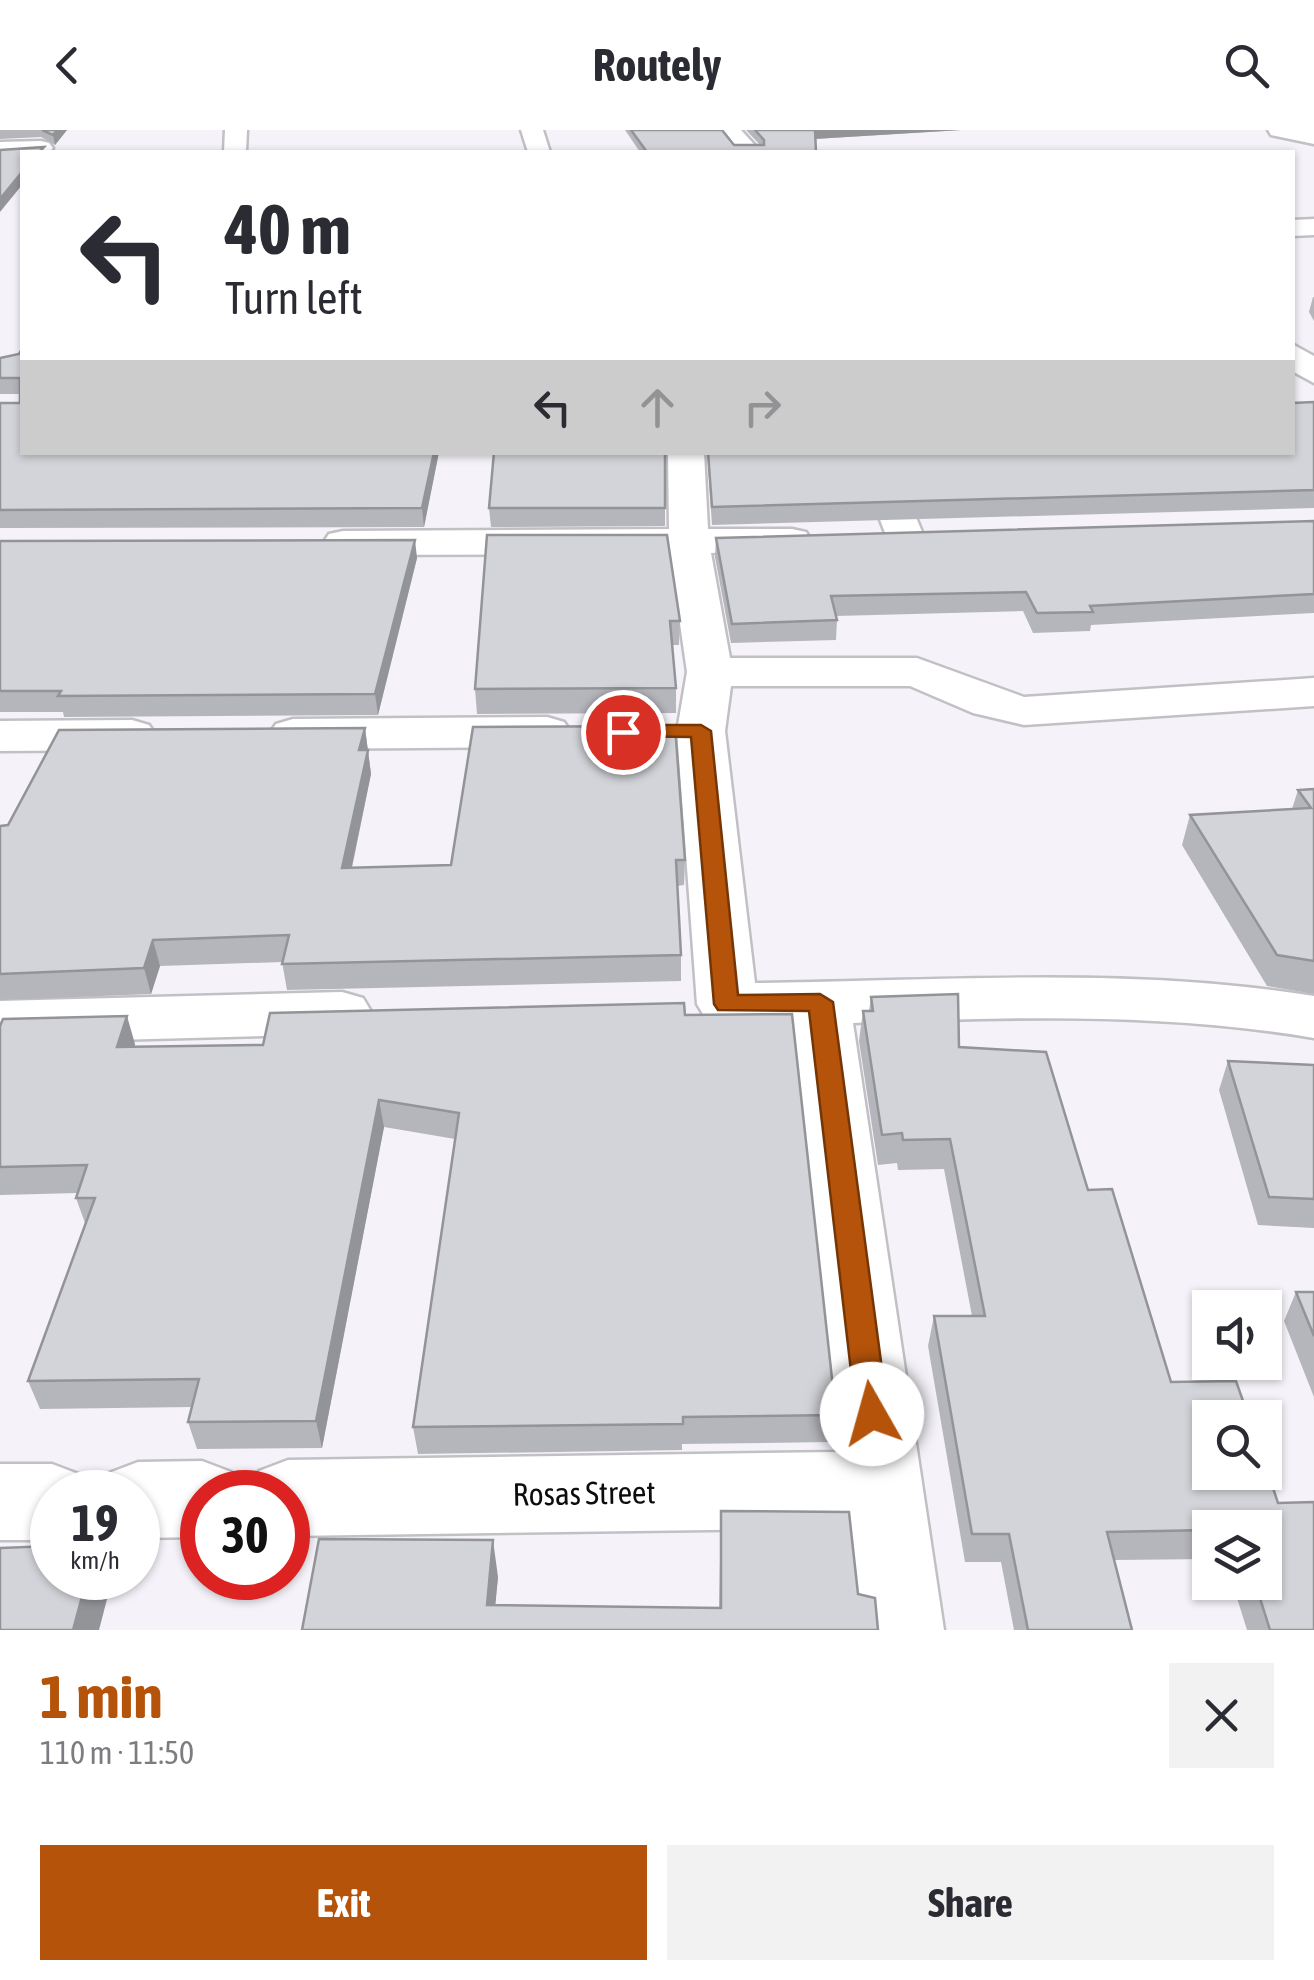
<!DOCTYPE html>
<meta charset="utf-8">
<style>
:root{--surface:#fff;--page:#f2f2f3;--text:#2b2b33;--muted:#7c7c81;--accent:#b45309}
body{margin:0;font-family:"Asap Condensed",sans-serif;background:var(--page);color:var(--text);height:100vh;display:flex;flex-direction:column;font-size:38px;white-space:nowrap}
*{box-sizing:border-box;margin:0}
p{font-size:32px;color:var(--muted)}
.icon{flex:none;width:55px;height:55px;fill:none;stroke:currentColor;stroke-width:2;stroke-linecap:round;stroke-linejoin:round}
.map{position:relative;height:1500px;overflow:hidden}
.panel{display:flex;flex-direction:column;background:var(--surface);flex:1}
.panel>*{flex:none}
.guide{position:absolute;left:20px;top:20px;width:1275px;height:305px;border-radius:0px;box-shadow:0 2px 8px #0004;background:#fff;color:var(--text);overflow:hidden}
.tools{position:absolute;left:1192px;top:1160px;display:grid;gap:20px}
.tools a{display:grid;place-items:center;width:90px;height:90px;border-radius:0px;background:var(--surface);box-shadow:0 2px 8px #0004;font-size:50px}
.speed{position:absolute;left:30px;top:1340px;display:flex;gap:20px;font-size:50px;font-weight:700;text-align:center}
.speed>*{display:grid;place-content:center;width:130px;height:130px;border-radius:50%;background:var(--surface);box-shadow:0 2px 8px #0004;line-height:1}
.speed small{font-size:25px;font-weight:400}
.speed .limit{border:15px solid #d22;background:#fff;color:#111}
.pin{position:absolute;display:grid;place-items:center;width:85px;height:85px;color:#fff;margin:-42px;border:5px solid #fff;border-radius:50%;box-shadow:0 2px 10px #0007}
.me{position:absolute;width:110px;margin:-55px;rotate:353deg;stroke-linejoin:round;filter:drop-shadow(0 0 8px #0008)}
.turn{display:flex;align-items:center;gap:35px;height:210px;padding:0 40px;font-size:45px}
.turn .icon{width:130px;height:130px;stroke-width:2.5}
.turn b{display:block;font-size:70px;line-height:85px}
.lanes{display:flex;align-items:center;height:95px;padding:0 40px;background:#0003;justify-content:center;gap:50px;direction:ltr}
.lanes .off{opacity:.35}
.round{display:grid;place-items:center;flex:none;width:105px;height:105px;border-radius:0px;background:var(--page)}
.overview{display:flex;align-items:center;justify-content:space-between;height:170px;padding:0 40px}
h1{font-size:60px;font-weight:700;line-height:75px;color:var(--accent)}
.cta{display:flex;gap:20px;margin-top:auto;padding:20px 40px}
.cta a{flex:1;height:115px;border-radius:0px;background:var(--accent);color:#fff;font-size:40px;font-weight:700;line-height:115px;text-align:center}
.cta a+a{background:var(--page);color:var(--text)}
header{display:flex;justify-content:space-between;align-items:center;height:130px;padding:0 40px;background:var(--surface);font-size:45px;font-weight:700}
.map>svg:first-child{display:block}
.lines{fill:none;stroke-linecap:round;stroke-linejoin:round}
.minor-casing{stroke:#c2c0c5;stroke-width:5}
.minor{fill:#fff;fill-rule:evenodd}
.wall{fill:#b5b6bb}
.shaded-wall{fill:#939498}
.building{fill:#d2d4d9;stroke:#939498;stroke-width:2.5}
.route{fill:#b45309;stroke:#753606;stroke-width:2.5}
.labels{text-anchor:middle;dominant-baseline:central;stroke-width:8;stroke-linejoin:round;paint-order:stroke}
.near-street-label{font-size:32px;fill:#0d0d0e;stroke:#fff}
</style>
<header><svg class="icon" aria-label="back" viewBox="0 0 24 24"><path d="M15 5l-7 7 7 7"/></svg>Routely<svg class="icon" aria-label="search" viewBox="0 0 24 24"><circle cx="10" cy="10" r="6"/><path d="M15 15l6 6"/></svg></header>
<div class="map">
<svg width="1314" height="1500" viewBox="0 0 1314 1500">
<rect width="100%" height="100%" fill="#f5f3f9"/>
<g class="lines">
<defs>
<g id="minor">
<polygon points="225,0 247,0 246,22 224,22"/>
<polygon points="521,0 543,0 550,22 528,22"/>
<polygon points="718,0 741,0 761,22 737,22"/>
<polygon points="1268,0 1314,0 1314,14 1271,5"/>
<polygon points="41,11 49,13 53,18 49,22 0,26 0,12"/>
<polygon points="1314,89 1314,105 1292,106 1292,90"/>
<polygon points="1292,214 1314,226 1314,253 1292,241"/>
<path d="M668,322h36l4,77h84l14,3 6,9 -6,9 -95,3 19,105h187l107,39 290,-19v28l-290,19 -51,-12 -63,-27h-179l-6,45 30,252c187,-2 373,-17 559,13v42c-153,-26 -306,-21 -461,-15l91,607h-88l-11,-102 -557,8v-44h-38l9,-21 29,-11 549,-8 -45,-428 -65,1 -21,-6 -9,-15 -20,-273 10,-59 -17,-118 -327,1 -14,-3 -6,-9 6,-9 14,-3 326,-2z"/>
<polygon points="889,353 903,356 925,409 919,418 905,421 891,418 870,364 875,356"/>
<polygon points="547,587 564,592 571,602 564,612 547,617 293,619 276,614 269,604 276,594 293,589"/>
<polygon points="132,590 149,595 156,605 149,615 132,620 0,621 0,591"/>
<polygon points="342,862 363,868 372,883 363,898 342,904 0,913 0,871"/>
<polygon points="202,1331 231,1342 240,1362 202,1362 202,1407 138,1408 138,1362 100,1362 109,1343 138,1332"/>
<polygon points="0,1334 52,1334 81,1345 89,1362 52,1362 52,1410 0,1410"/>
</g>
</defs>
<use href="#minor" class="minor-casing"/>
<use href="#minor" class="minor"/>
</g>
<g class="wall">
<polygon points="0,0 67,0 55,15 41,7 0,9"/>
<polygon points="625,0 722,0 734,15 760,15 746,0 961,0 815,9 816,22 640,22"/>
<polygon points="1313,167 1314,167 1314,191 1309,182"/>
<polygon points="22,219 22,322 439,322 424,397 0,398 0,273 20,273 20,264 0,264 0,228 19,224"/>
<polygon points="1314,272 1314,378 712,395 707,322 1292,322"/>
<polygon points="665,322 665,396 491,397 489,378"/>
<polygon points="1314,391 1314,483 1091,495 1090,501 1033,503 1023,481 836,486 837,490 836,510 731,513 715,427 716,408"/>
<polygon points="487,405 680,491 679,515 672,515 676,558 676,583 477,584 475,559"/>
<polygon points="0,411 417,428 378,585 64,587 63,582 0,582"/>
<polygon points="365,598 371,644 352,738 685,730 684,755 677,756 681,825 681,851 287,860 282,832 160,836 151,864 0,870 0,696 8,695"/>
<polygon points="1314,659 1314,864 1267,856 1182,715 1190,685 1292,679 1298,660"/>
<polygon points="958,864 959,917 1046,922 1088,1060 1112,1059 1171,1252 1236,1251 1249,1288 1210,1288 1210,1342 1265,1342 1265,1334 1278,1373 1314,1372 1314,1500 1247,1500 1232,1452 1265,1452 1265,1398 1210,1398 1210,1429 1114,1430 1132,1500 1014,1500 1001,1432 965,1432 928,1216 934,1186 972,1186 944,1039 898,1040 897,1033 878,1035 859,911 863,881 869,881 871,867"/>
<polygon points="685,885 836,1285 832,1312 682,1314 682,1320 418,1324 413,1297 455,1009 384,997 322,1318 197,1319 188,1292 192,1277 40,1279 28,1251 85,1093 76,1068 78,1063 0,1065 0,896 135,914 134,917 263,915"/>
<polygon points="1228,931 1314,935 1314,1098 1258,1095 1219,960"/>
<polygon points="1296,1162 1314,1162 1314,1267 1284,1191"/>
<polygon points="721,1381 858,1464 878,1500 302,1500 498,1447 495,1475 719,1478"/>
</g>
<g class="shaded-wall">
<polygon points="57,0 67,0 55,15 53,5"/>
<polygon points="815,0 961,0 814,9"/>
<polygon points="22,42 22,55 0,82 0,69"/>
<polygon points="434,322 439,322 424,397 422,378"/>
<polygon points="415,410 417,428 378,585 375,564"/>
<polygon points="365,598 371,644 346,764 342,738 359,620"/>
<polygon points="153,810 160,836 151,864 144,838"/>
<polygon points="127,886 135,914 125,945 117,917"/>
<polygon points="379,970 384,997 322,1318 316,1291"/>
<polygon points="493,1410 498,1447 493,1500 487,1475"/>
<polygon points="87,1448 110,1448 112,1450 99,1500 73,1500"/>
</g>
<g class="building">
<polygon points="42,0 57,0 53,5"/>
<polygon points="631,0 722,0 734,15 764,15 764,10 755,0 815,0 816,22 647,22"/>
<polygon points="44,17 39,22 22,22 22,42 0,69 0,20"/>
<polygon points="22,219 22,322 434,322 422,378 0,380 0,273 20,273 20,248 0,248 0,228 19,224"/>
<polygon points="1314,272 1314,360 712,377 708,322 1292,322 1292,273"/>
<polygon points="494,322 665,322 665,378 489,378"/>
<polygon points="1314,391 1314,464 1090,476 1093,482 1037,483 1026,462 831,466 837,490 732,494 716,408"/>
<polygon points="487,405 667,405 680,491 670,491 676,558 475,559"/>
<polygon points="415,410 375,564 58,566 61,561 0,561 0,411"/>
<polygon points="675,596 685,730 676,730 681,825 282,834 289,805 153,810 144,838 0,844 0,696 8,695 59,600 365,598 359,620 368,620 342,738 451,735 473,597"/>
<polygon points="1314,659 1314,831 1277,825 1190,685 1311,678 1298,660"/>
<polygon points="958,864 959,917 1046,922 1088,1060 1112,1059 1171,1252 1236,1251 1249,1288 1210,1288 1210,1342 1265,1342 1265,1334 1278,1373 1314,1372 1314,1500 1270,1500 1255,1452 1265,1452 1265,1398 1210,1398 1210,1400 1107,1402 1132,1500 1028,1500 1009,1404 972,1404 934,1186 985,1186 950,1009 903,1010 902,1003 882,1005 863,881 873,881 871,867"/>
<polygon points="684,873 685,885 792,884 836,1285 683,1287 683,1294 413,1297 459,983 379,970 316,1291 188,1292 199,1249 28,1251 95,1068 76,1068 87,1035 0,1037 0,896 3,889 127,886 117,917 263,915 270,883"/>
<polygon points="1228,931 1314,935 1314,1069 1269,1067"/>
<polygon points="1296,1162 1314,1162 1314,1206"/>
<polygon points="721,1381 849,1382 858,1464 875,1468 878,1500 302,1500 319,1409 493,1410 487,1475 721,1478"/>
<polygon points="52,1416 52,1448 87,1448 73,1500 0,1500 0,1418"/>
</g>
<polygon class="route" points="623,595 701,595 711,601 738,865 820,864 833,872 888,1284 883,1295 872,1299 860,1295 856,1284 809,881 718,880 714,874 691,607 616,606 616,597"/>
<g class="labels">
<g class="near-street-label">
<text transform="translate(584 1363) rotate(-1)">Rosas Street</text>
</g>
</g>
</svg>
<div class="tools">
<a><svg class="icon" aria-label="sound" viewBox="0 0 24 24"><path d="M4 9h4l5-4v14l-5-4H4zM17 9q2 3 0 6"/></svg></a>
<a><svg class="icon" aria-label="search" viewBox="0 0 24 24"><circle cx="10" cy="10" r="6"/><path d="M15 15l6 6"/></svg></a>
<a><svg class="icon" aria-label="layers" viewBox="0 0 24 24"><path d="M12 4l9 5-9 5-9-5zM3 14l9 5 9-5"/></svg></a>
</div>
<div class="speed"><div>19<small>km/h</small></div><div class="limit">30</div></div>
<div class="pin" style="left:623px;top:602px;background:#d93025"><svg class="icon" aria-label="arrive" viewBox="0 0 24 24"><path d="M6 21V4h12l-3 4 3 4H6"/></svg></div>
<svg class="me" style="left:872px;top:1284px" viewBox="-20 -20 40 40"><circle r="19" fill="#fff"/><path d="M0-13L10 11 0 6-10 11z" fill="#b45309"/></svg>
<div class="guide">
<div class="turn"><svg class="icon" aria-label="left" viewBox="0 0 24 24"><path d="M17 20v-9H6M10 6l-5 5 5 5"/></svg><div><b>40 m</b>Turn left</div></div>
<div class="lanes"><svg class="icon" aria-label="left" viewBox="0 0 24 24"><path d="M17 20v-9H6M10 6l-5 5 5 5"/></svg><svg class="icon off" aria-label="ahead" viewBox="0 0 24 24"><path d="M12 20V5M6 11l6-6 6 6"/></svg><svg class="icon off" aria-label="right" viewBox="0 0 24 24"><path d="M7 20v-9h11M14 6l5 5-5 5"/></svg></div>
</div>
</div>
<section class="panel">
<div class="overview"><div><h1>1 min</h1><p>110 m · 11:50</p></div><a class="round"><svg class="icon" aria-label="close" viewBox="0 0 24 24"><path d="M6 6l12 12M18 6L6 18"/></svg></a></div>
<div class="cta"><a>Exit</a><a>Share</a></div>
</section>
